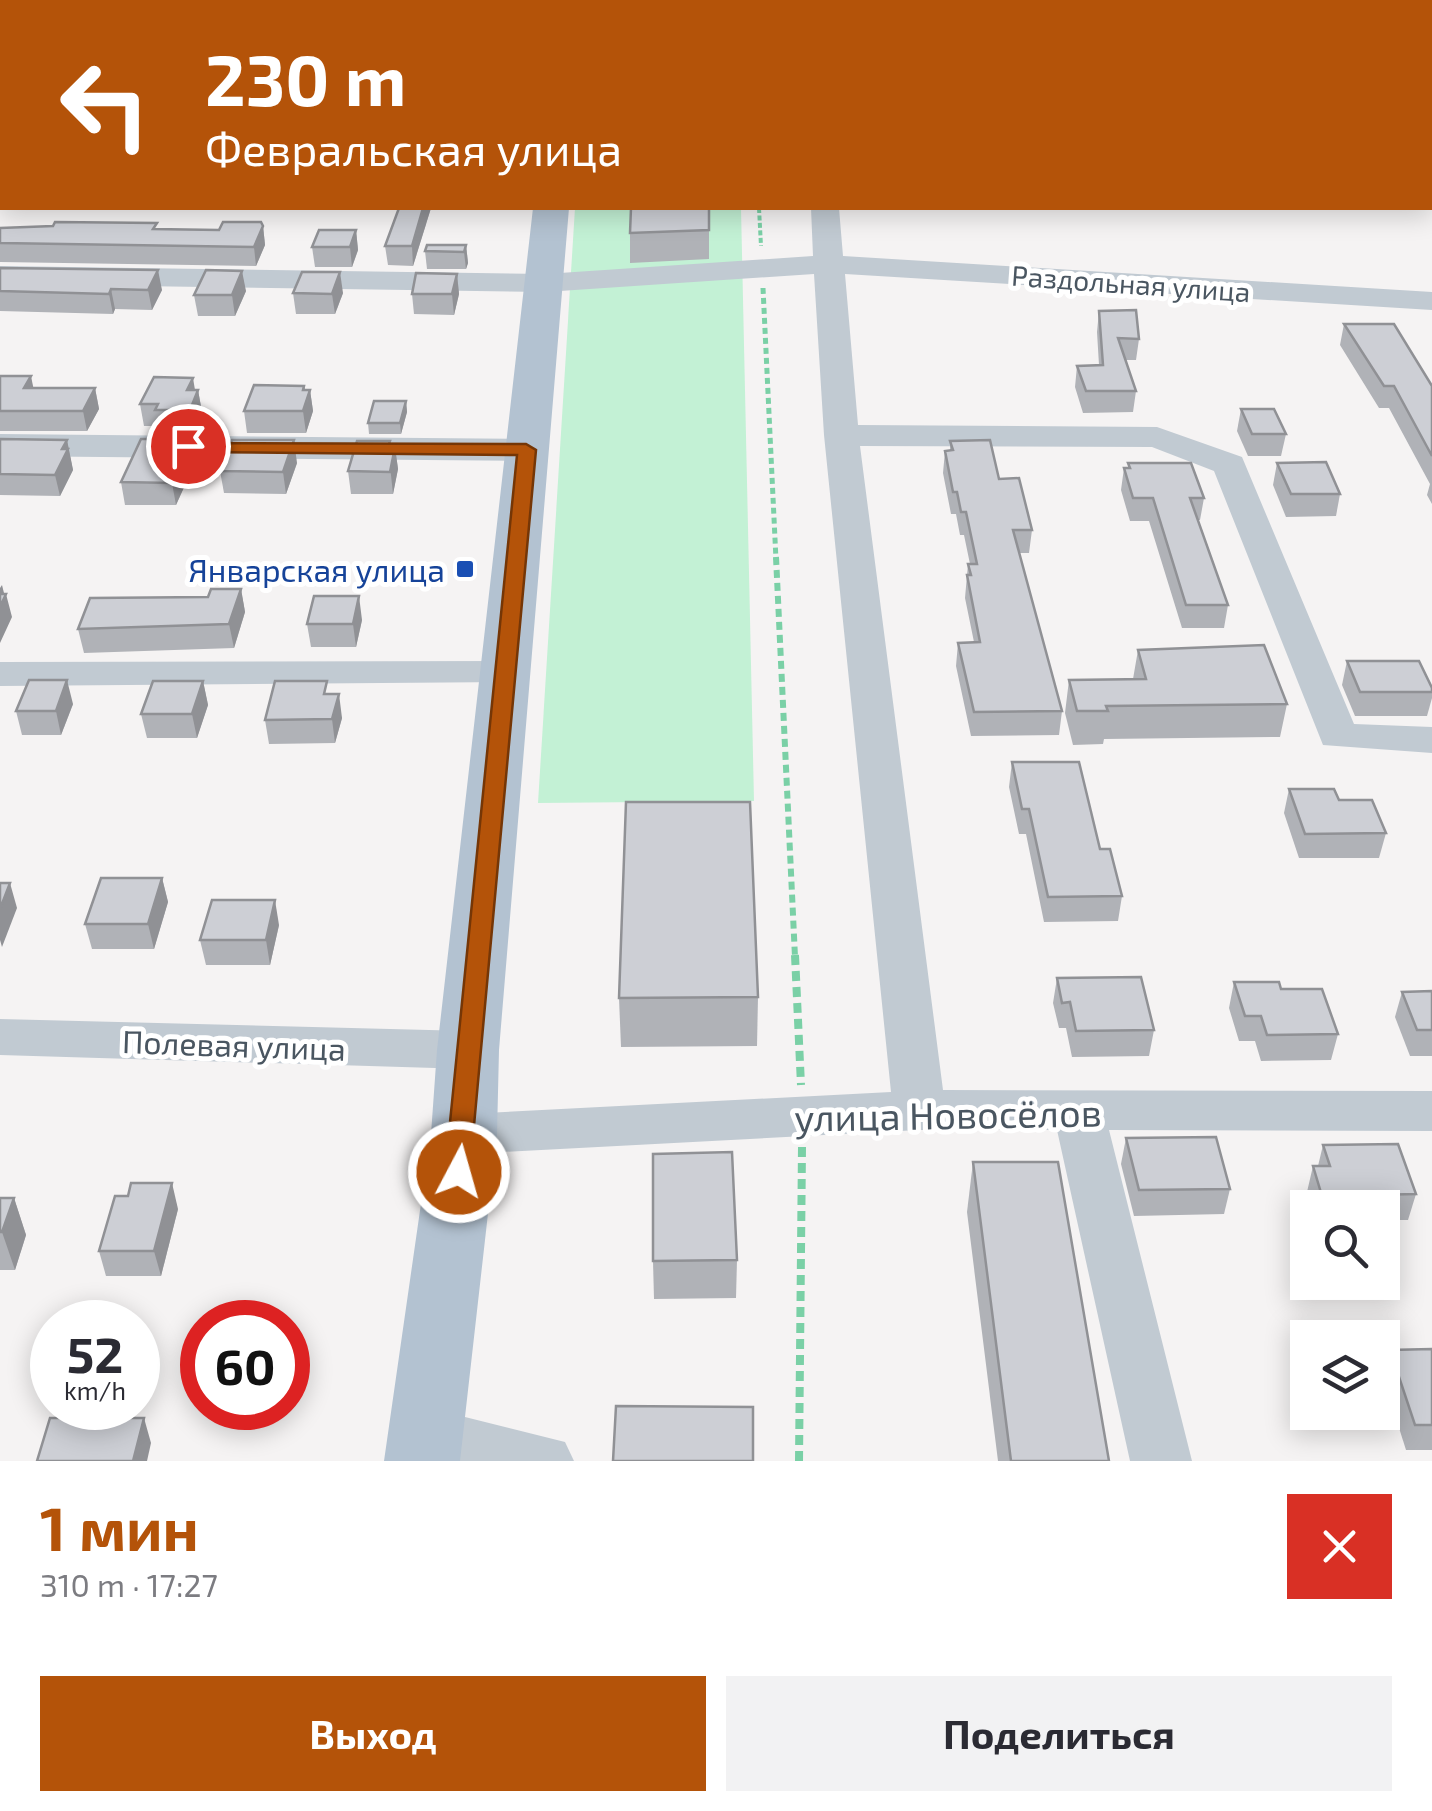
<!DOCTYPE html>
<html lang="ru">
<meta charset="utf-8">
<style>
:root{--surface:#fff;--page:#f2f2f3;--text:#2b2b33;--muted:#7c7c81;--accent:#b45309}
body{margin:0;font-family:"Exo 2",sans-serif;background:var(--page);color:var(--text);height:100vh;display:flex;flex-direction:column;font-size:38px;white-space:nowrap}
*{box-sizing:border-box;margin:0}
p{font-size:32px;color:var(--muted)}
.icon{flex:none;width:55px;height:55px;fill:none;stroke:currentColor;stroke-width:2;stroke-linecap:round;stroke-linejoin:round}
.map{position:relative;height:1461px;overflow:hidden}
.side{display:flex;flex-direction:column;background:var(--surface);flex:1}
.side>*{flex:none}
.top-card{position:absolute;left:0px;top:0px;width:1432px;height:210px;box-shadow:0 5px 25px #0003;background:#b45309;color:#fff;overflow:hidden}
.tools{position:absolute;left:1290px;top:1190px;display:grid;gap:20px}
.tools a{display:grid;place-items:center;width:110px;height:110px;border-radius:0px;background:var(--surface);box-shadow:0 5px 25px #0003;font-size:50px}
.speed{position:absolute;left:30px;top:1300px;display:flex;gap:20px;font-size:50px;font-weight:700;text-align:center}
.speed>*{display:grid;place-content:center;width:130px;height:130px;border-radius:50%;background:var(--surface);box-shadow:0 5px 25px #0003;line-height:1}
.speed small{font-size:25px;font-weight:400}
.speed .limit{border:15px solid #d22;background:#fff;color:#111}
.pin{position:absolute;display:grid;place-items:center;width:85px;height:85px;color:#fff;margin:-42px;border:5px solid #fff;border-radius:50%;box-shadow:0 2px 10px #0007}
.me{position:absolute;width:110px;margin:-55px;rotate:6deg;stroke-linejoin:round;filter:drop-shadow(0 0 8px #0008)}
.turn{display:flex;align-items:center;gap:35px;height:210px;padding:0 40px;font-size:45px}
.turn .icon{width:130px;height:130px;stroke-width:2.5}
.turn b{display:block;font-size:70px;line-height:85px}
.round{display:grid;place-items:center;flex:none;width:105px;height:105px;border-radius:0px;background:var(--page)}
.headline{display:flex;align-items:center;justify-content:space-between;height:170px;padding:0 40px}
h1{font-size:60px;font-weight:700;line-height:75px;color:var(--accent)}
.primary-button{display:flex;gap:20px;margin-top:auto;padding:20px 40px}
.primary-button a{flex:1;height:115px;border-radius:0px;background:var(--accent);color:#fff;font-size:40px;font-weight:700;line-height:115px;text-align:center}
.primary-button a+a{background:var(--page);color:var(--text)}
.map>svg:first-child{display:block}
.green{fill:#c3f1d5}
.lines{fill:none;stroke-linecap:round;stroke-linejoin:round}
.path-far3{stroke:#7ad0a6;stroke-width:4;stroke-dasharray:5 2.5;stroke-linecap:butt}
.path-far2{stroke:#7ad0a6;stroke-width:5;stroke-dasharray:6 4;stroke-linecap:butt}
.path-far1{stroke:#7ad0a6;stroke-width:6;stroke-dasharray:8 5;stroke-linecap:butt}
.path{stroke:#7ad0a6;stroke-width:8;stroke-dasharray:10 6;stroke-linecap:butt}
.minor{fill:#c1cad2;fill-rule:evenodd}
.major{fill:#b3c2d1;fill-rule:evenodd}
.wall{fill:#b0b2b7}
.shaded-wall{fill:#909195}
.building{fill:#cdcfd5;stroke:#909195;stroke-width:2.5}
.route{fill:#b45309;stroke:#753606;stroke-width:2.5}
.transit-dot{fill:#1a4fb4;stroke:#fff;stroke-width:4}
.labels{text-anchor:middle;dominant-baseline:central;stroke-width:10;stroke-linejoin:round;paint-order:stroke}
.far-street-label{font-size:28px;fill:#4a5661;stroke:#fff}
.transit-label{font-size:32px;fill:#164399;stroke:#fff;text-anchor:end}
.street-label{font-size:32px;fill:#4a5661;stroke:#fff}
.near-street-label{font-size:38px;fill:#4a5661;stroke:#fff}
</style>
<div class="map">
<svg width="1432" height="1461" viewBox="0 0 1432 1461">
<rect width="100%" height="100%" fill="#f5f3f3"/>
<polygon class="green" points="575,208 741,208 754,801 538,803"/>
<g class="lines">
<polyline class="path-far3" points="759,208 761,246"/>
<polyline class="path-far2" points="763,288 776,560"/>
<polyline class="path-far1" points="776,557 795,957"/>
<g class="path">
<polyline points="795,955 801,1085"/>
<polyline points="799,1461 802,1147"/>
</g>
<g class="minor">
<rect x="1430" y="139" width="2" height="16"/>
<polygon points="811,208 839,208 843,256 1432,292 1432,310 845,274 858,425 1157,427 1242,457 1354,724 1432,727 1432,753 1323,745 1214,471 1152,447 860,446 943,1090 1432,1091 1432,1131 1109,1130 1192,1461 1130,1461 1057,1130 919,1130 464,1154 445,1148 438,1134 445,1120 464,1114 891,1092 824,435 814,274 545,292 0,284 0,266 545,274 813,256"/>
<polygon points="0,434 526,439 538,443 544,450 538,457 526,461 0,456"/>
<polygon points="506,661 520,664 527,673 520,682 0,686 0,662"/>
<polygon points="0,1019 468,1031 486,1037 493,1050 486,1063 468,1069 0,1055"/>
<polygon points="425,1407 565,1442 574,1461 426,1461 404,1453 395,1434 404,1415"/>
</g>
<g class="major">
<polygon points="553,0 583,0 583,2 554,2"/>
<polygon points="1159,0 1298,0 1300,2 1161,2"/>
<polygon points="533,208 569,208 499,1050 497,1134 460,1461 384,1461 431,1134 437,1050"/>
</g>
</g>
<g class="wall">
<polygon points="2,61 2,173 0,173 0,91 2,90"/>
<polygon points="399,208 431,208 413,266 388,265 385,246"/>
<polygon points="709,208 709,259 630,263 630,233"/>
<polygon points="263,226 265,245 256,266 0,262 0,228 219,230"/>
<polygon points="356,230 358,250 352,267 315,267 312,247"/>
<polygon points="466,245 468,263 466,269 427,269 425,251"/>
<polygon points="0,268 162,290 152,310 115,309 113,314 0,311"/>
<polygon points="457,274 459,294 454,315 414,314 412,294"/>
<polygon points="246,291 235,316 198,316 194,295"/>
<polygon points="293,293 343,293 335,314 296,314"/>
<polygon points="1099,311 1139,339 1136,360 1125,360 1136,391 1133,412 1083,413 1075,387 1077,366 1099,365 1097,332"/>
<polygon points="1344,324 1432,386 1432,504 1427,495 1430,484 1389,408 1379,408 1340,345"/>
<polygon points="0,376 33,388 95,388 99,409 87,431 0,431"/>
<polygon points="304,386 305,390 310,390 313,411 306,433 247,433 244,411"/>
<polygon points="195,390 198,390 202,412 193,432 159,432 158,426 144,426 140,404"/>
<polygon points="406,401 407,412 401,434 369,434 368,423"/>
<polygon points="1241,409 1286,434 1281,456 1248,456 1237,431"/>
<polygon points="0,439 67,440 73,470 60,496 0,495"/>
<polygon points="177,439 179,452 186,452 190,474 176,505 125,505 121,482"/>
<polygon points="390,441 391,447 395,447 398,469 393,494 351,494 348,471"/>
<polygon points="950,441 999,479 1032,530 1029,553 1019,553 1062,711 1059,735 971,736 956,666 958,643 974,642 965,598 968,564 970,564 964,535 960,535 956,514 951,514 943,473 945,451 950,451"/>
<polygon points="297,463 286,494 224,493 220,471"/>
<polygon points="1128,463 1204,498 1200,520 1198,520 1228,605 1224,628 1182,628 1149,521 1130,521 1121,490 1124,468 1128,468"/>
<polygon points="1277,463 1340,494 1336,516 1286,517 1273,485"/>
<polygon points="241,589 245,612 234,648 84,653 78,629"/>
<polygon points="362,620 356,647 311,647 307,624"/>
<polygon points="1138,650 1287,704 1280,737 1104,739 1103,744 1073,745 1065,713 1069,680 1133,679"/>
<polygon points="1347,661 1432,688 1432,698 1427,716 1355,716 1342,685"/>
<polygon points="203,681 208,705 197,738 147,738 141,714"/>
<polygon points="329,694 342,718 335,743 269,744 265,720"/>
<polygon points="73,704 61,735 22,735 16,711"/>
<polygon points="1012,762 1100,849 1122,896 1118,921 1044,922 1026,834 1019,834 1009,787"/>
<polygon points="1289,789 1339,800 1386,833 1379,858 1299,858 1284,813"/>
<polygon points="162,878 168,902 154,949 92,949 85,924"/>
<polygon points="279,925 270,965 206,965 200,940"/>
<polygon points="1057,978 1154,1030 1149,1056 1072,1057 1066,1028 1059,1028 1053,1003"/>
<polygon points="1234,982 1281,989 1338,1034 1331,1060 1261,1061 1255,1041 1239,1041 1229,1008"/>
<polygon points="1432,991 1432,1056 1410,1056 1395,1017 1402,992"/>
<polygon points="758,997 757,1046 621,1047 619,998"/>
<polygon points="1126,1138 1230,1189 1224,1214 1134,1216 1121,1164"/>
<polygon points="1323,1145 1416,1194 1408,1220 1382,1220 1382,1208 1311,1208 1307,1192 1313,1166 1318,1166"/>
<polygon points="973,1162 1109,1461 998,1461 967,1212"/>
<polygon points="0,1198 14,1198 26,1235 15,1270 0,1270"/>
<polygon points="178,1209 161,1276 106,1276 99,1251"/>
<polygon points="737,1260 736,1298 654,1299 653,1261"/>
<polygon points="1432,1349 1432,1450 1406,1450 1382,1374 1390,1350"/>
</g>
<g class="shaded-wall">
<polygon points="423,208 431,208 413,266 412,246"/>
<polygon points="263,226 265,245 256,266 254,247"/>
<polygon points="356,230 358,250 352,267 350,247"/>
<polygon points="466,245 468,263 466,269 464,252"/>
<polygon points="158,270 162,290 152,310 148,290"/>
<polygon points="242,271 246,291 235,316 232,295"/>
<polygon points="340,272 343,293 335,314 332,294"/>
<polygon points="457,274 459,294 454,315 452,294"/>
<polygon points="111,289 115,309 113,314 109,294"/>
<polygon points="31,376 35,396 24,388"/>
<polygon points="193,378 196,396 198,390 202,412 193,432 187,390"/>
<polygon points="304,386 307,402 310,390 313,411 306,433 303,411"/>
<polygon points="95,388 99,409 87,431 83,411"/>
<polygon points="406,401 407,412 401,434 400,423"/>
<polygon points="177,439 181,461 171,452"/>
<polygon points="67,440 73,470 60,496 55,475 62,449"/>
<polygon points="294,440 297,463 286,494 283,472"/>
<polygon points="390,441 392,463 395,447 398,469 393,494 388,447"/>
<polygon points="186,452 190,474 176,505 172,483"/>
<polygon points="2,585 5,597 6,594 12,617 0,643 0,588"/>
<polygon points="241,589 245,612 234,648 229,624"/>
<polygon points="359,596 362,620 356,647 353,624"/>
<polygon points="67,680 73,704 61,735 56,711"/>
<polygon points="203,681 208,705 197,738 192,714"/>
<polygon points="339,694 342,718 335,743 332,719"/>
<polygon points="162,878 168,902 154,949 148,924"/>
<polygon points="10,883 17,908 2,947 0,940 0,909"/>
<polygon points="275,900 279,925 270,965 266,940"/>
<polygon points="172,1183 178,1209 161,1276 154,1251"/>
<polygon points="14,1198 26,1235 15,1270 2,1232"/>
<polygon points="144,1418 151,1443 147,1461 133,1461"/>
</g>
<g class="building">
<polygon points="0,61 2,61 2,156 0,156 0,132 2,121 0,120 0,91 2,90 0,78"/>
<polygon points="399,208 423,208 412,246 385,246"/>
<polygon points="631,208 709,208 709,230 630,233"/>
<polygon points="55,222 157,223 153,229 219,230 223,222 261,222 263,226 254,247 0,243 0,228 53,226"/>
<polygon points="319,230 356,230 350,247 312,247"/>
<polygon points="427,245 466,245 464,252 425,251"/>
<polygon points="0,268 158,270 148,290 111,289 109,294 0,291"/>
<polygon points="206,270 242,271 232,295 194,295"/>
<polygon points="302,272 340,272 332,294 293,293"/>
<polygon points="416,273 457,274 452,294 412,294"/>
<polygon points="1136,310 1139,339 1118,338 1136,391 1086,391 1077,366 1103,365 1099,311"/>
<polygon points="1344,324 1394,324 1432,386 1432,456 1394,386 1384,386"/>
<polygon points="0,376 31,376 24,388 95,388 83,411 0,411"/>
<polygon points="154,377 193,378 187,390 198,390 190,410 155,410 158,404 140,404"/>
<polygon points="254,385 304,386 303,390 310,390 303,411 244,411"/>
<polygon points="374,401 406,401 400,423 368,423"/>
<polygon points="1241,409 1274,409 1286,434 1252,434"/>
<polygon points="0,439 67,440 62,449 68,449 55,475 0,474"/>
<polygon points="141,439 177,439 171,452 186,452 172,483 121,482"/>
<polygon points="232,440 294,440 283,472 220,471"/>
<polygon points="990,440 999,479 1019,478 1032,530 1013,530 1062,711 974,712 958,643 980,642 967,575 971,575 968,564 977,564 966,512 961,512 957,492 953,492 945,451 953,450 950,441"/>
<polygon points="357,441 390,441 388,447 395,447 390,472 348,471"/>
<polygon points="1326,462 1340,494 1291,494 1277,463"/>
<polygon points="1128,463 1191,463 1204,498 1190,498 1228,605 1186,605 1153,498 1133,498 1124,468 1130,468"/>
<polygon points="211,589 241,589 229,624 78,629 90,598 208,597"/>
<polygon points="0,594 6,594 0,607"/>
<polygon points="314,596 359,596 353,624 307,624"/>
<polygon points="1264,645 1287,704 1106,706 1108,711 1077,711 1069,680 1146,679 1138,650"/>
<polygon points="1347,661 1419,661 1432,688 1432,692 1360,692"/>
<polygon points="29,680 67,680 56,711 16,711"/>
<polygon points="153,681 203,681 192,714 141,714"/>
<polygon points="275,681 327,681 324,694 339,694 332,719 265,720"/>
<polygon points="1012,762 1079,762 1100,849 1110,849 1122,896 1048,897 1029,809 1022,809"/>
<polygon points="1289,789 1334,789 1339,800 1372,800 1386,833 1305,834"/>
<polygon points="626,802 750,802 758,997 619,998"/>
<polygon points="101,878 162,878 148,924 85,924"/>
<polygon points="0,883 10,883 0,909"/>
<polygon points="212,900 275,900 266,940 200,940"/>
<polygon points="1141,977 1154,1030 1076,1031 1070,1002 1062,1003 1057,978"/>
<polygon points="1234,982 1279,982 1281,989 1322,989 1338,1034 1267,1035 1261,1016 1245,1016"/>
<polygon points="1432,991 1432,1030 1417,1030 1402,992"/>
<polygon points="1216,1137 1230,1189 1139,1190 1126,1138"/>
<polygon points="1398,1144 1416,1194 1322,1196 1313,1166 1330,1166 1323,1145"/>
<polygon points="732,1152 737,1260 653,1261 653,1154"/>
<polygon points="973,1162 1058,1162 1109,1461 1011,1461"/>
<polygon points="131,1183 172,1183 154,1251 99,1251 115,1196 128,1196"/>
<polygon points="0,1198 14,1198 2,1232 0,1232"/>
<polygon points="1432,1349 1432,1425 1415,1425 1390,1350"/>
<polygon points="616,1406 753,1407 753,1461 613,1461"/>
<polygon points="50,1418 144,1418 133,1461 37,1461"/>
</g>
<polygon class="route" points="181,443 526,444 536,450 469,1180 449,1180 445,1172 517,455 188,452 179,446"/>
<rect class="transit-dot" x="455" y="559" width="20" height="20" rx="5"/>
<g class="labels">
<g class="far-street-label">
<text transform="translate(1131 283) rotate(4)">Раздольная улица</text>
</g>
<g class="transit-label">
<text x="445" y="569">Январская улица</text>
</g>
<g class="street-label">
<text transform="translate(234 1044) rotate(2)">Полевая улица</text>
</g>
<g class="near-street-label">
<text transform="translate(948 1114) rotate(-1)">улица Новосёлов</text>
</g>
</g>
</svg>
<div class="tools">
<a><svg class="icon" aria-label="search" viewBox="0 0 24 24"><circle cx="10" cy="10" r="6"/><path d="M15 15l6 6"/></svg></a>
<a><svg class="icon" aria-label="layers" viewBox="0 0 24 24"><path d="M12 4l9 5-9 5-9-5zM3 14l9 5 9-5"/></svg></a>
</div>
<div class="speed"><div>52<small>km/h</small></div><div class="limit">60</div></div>
<div class="pin" style="left:188px;top:446px;background:#d93025"><svg class="icon" aria-label="arrive" viewBox="0 0 24 24"><path d="M6 21V4h12l-3 4 3 4H6"/></svg></div>
<svg class="me" style="left:459px;top:1172px" viewBox="-20 -20 40 40"><circle r="17" fill="#b45309" stroke="#fff" stroke-width="3"/><path d="M0-11L8 9 0 5-8 9z" fill="#fff"/></svg>
<div class="top-card">
<div class="turn"><svg class="icon" aria-label="left" viewBox="0 0 24 24"><path d="M17 20v-9H6M10 6l-5 5 5 5"/></svg><div><b>230 m</b>Февральская улица</div></div>
</div>
</div>
<section class="side">
<div class="headline"><div><h1>1 мин</h1><p>310 m · 17:27</p></div><a class="round" style="background:#d93025;color:#fff"><svg class="icon" aria-label="close" viewBox="0 0 24 24"><path d="M6 6l12 12M18 6L6 18"/></svg></a></div>
<div class="primary-button"><a>Выход</a><a>Поделиться</a></div>
</section>
